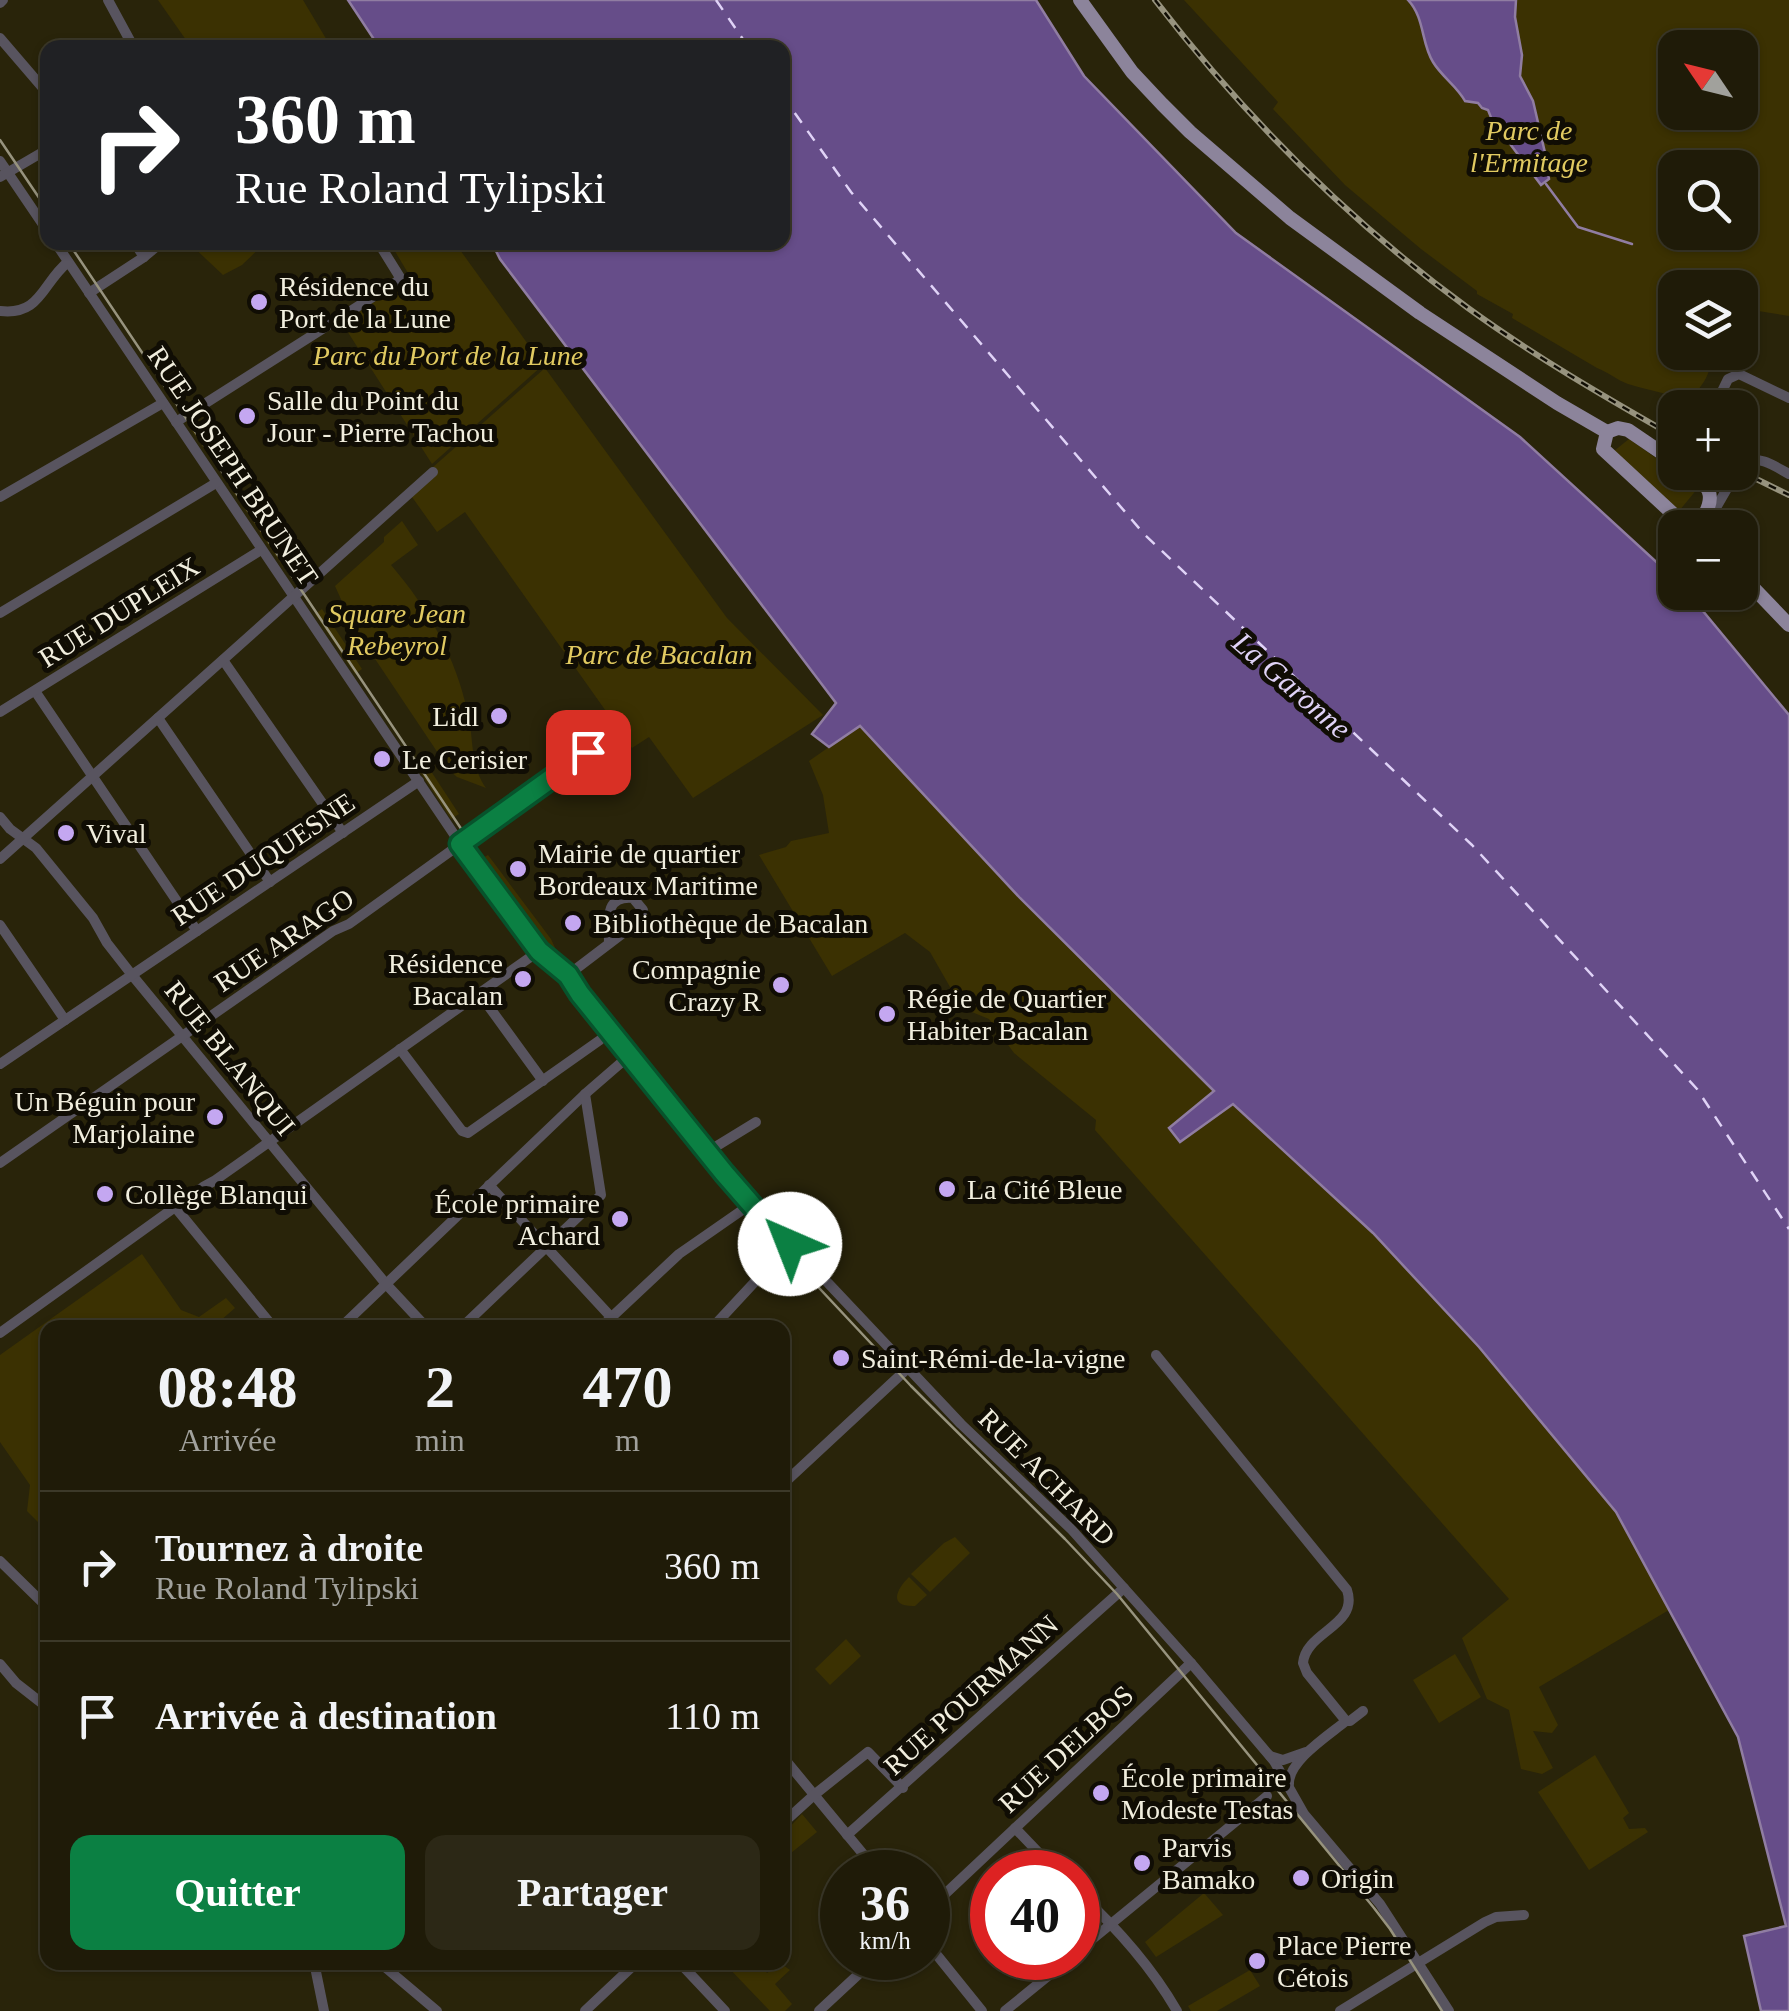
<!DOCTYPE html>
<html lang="fr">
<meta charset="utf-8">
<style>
:root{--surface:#1f1b08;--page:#2c2816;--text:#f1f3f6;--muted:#a1a19c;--line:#3c3929;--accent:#0b8043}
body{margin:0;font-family:"Times New Roman",serif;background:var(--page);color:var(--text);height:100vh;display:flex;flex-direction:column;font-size:38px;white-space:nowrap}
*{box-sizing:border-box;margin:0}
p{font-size:32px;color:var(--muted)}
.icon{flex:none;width:55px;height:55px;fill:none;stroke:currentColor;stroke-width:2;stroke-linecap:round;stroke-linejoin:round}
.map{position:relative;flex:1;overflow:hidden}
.panel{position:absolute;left:40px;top:1320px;width:750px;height:650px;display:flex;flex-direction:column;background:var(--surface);border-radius:20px;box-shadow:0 2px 8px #0004,0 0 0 2px var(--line)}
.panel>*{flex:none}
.top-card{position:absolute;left:40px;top:40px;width:750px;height:210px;border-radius:20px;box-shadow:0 2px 8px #0004,0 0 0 2px var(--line);background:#202124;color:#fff;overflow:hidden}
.needle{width:65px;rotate:305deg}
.buttons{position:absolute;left:1658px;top:30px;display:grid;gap:20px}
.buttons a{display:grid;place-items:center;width:100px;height:100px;border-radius:20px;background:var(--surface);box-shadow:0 2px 8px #0004,0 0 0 2px var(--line);font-size:50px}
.speed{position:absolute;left:820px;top:1850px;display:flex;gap:20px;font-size:50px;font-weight:700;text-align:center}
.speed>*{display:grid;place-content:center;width:130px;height:130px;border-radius:50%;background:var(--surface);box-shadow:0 2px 8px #0004,0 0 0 2px var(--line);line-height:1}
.speed small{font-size:25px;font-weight:400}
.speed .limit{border:15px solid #d22;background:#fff;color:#111}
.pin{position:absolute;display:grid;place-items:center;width:85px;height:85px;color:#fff;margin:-42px;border-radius:20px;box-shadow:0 5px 15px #0006}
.me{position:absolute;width:110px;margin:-55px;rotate:316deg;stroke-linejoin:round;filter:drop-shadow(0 0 8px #0008)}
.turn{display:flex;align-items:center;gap:35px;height:210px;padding:0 30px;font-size:45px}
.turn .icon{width:130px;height:130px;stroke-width:2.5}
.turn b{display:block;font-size:70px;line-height:85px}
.eta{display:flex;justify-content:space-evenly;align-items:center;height:170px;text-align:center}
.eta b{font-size:60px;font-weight:700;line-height:70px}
.button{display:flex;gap:20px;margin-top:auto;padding:20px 30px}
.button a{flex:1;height:115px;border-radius:20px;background:var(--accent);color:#fff;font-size:40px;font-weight:700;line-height:115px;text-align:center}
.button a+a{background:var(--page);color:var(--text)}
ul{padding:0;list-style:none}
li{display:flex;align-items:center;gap:30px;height:150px;padding:0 30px;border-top:2px solid var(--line)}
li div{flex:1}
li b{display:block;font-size:38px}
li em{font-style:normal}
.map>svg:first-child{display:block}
.green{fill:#3b3102;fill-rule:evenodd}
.water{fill:#664d89;stroke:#907da2;stroke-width:2.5}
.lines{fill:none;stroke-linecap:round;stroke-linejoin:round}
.stream{stroke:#907da2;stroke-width:2.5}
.ferry{stroke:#e0d3f7;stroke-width:2.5;stroke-dasharray:12 10;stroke-linecap:butt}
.minor{stroke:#58545f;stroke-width:10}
.major{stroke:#8c849b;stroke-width:14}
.tram{stroke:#97937e;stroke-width:2.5}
.rail-casing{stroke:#97937e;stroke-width:6}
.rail{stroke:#100d04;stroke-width:2.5;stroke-dasharray:8;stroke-linecap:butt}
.route-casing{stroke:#07532c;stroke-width:25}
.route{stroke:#0b8043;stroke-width:18}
.poi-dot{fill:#c4a7f1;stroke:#100d04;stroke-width:4}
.labels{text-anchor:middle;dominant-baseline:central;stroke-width:10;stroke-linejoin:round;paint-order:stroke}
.park-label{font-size:28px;font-style:italic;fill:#e1ca61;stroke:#100d04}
.poi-label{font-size:28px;fill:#f1eede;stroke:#100d04;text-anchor:start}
.street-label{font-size:28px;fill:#f1eede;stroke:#100d04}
.water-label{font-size:30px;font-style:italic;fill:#e0d3f7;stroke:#100d04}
</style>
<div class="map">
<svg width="1789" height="2011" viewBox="0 0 1789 2011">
<rect width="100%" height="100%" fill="#29240a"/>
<g class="green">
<polygon points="158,0 303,0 331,47 191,47"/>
<path d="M1184,0h605v316l-49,-8v-20h-65v64l37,1c-1,23 -10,34 -27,50 -19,-12 -36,-12 -57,-19 -11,-4 -20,-12 -31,-16l-85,-50 1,-4 -36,-20v-3l-56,-42 -76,-64 -72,-76 5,-7zM1675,48h65v64h-65zM1675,168h65v64h-65z"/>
<polygon points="189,243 265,243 242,265 223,275"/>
<polygon points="390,243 455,243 543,365 432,464 342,323 411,278"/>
<polygon points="545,368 727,618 823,715 693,798 649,737 632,748 465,512 437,532 407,490"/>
<polygon points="193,417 220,456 212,461 186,422"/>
<polygon points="1629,439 1698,488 1679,511 1614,451"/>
<polygon points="234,478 291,563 283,567 227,483"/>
<path d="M402,521l16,24 -27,20c37,43 65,92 77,149 6,26 2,52 18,74l-29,-11 -7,-6 -97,-145 -18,-40 49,-44v-5z"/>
<polygon points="322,609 362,669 355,674 315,614"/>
<polygon points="859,726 1020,898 1214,1092 1169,1128 1180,1141 1233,1104 1373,1233 1479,1347 1616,1512 1669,1610 1539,1687 1558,1725 1552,1733 1533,1731 1553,1768 1542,1774 1521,1769 1509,1710 1487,1699 1462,1638 1509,1599 1095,1130 1096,1120 1014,1053 989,1019 962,1008 930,952 905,933 832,976 759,855 786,847 791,841 829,833 823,795 809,761"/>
<polygon points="421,756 459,814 451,819 413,761"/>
<polygon points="488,855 551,939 561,961 548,956 542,944 479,860"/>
<polygon points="142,1254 181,1310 199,1317 226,1298 235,1308 213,1327 48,1328 47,1531 27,1511 30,1485 0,1442 0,1355"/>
<polygon points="955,1537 970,1553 930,1592 911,1574 944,1543"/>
<path d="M909,1577l18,18 -12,11c-27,1 -19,-16 -6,-29z"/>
<polygon points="846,1639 861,1656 830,1685 815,1669"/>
<polygon points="1455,1654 1481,1697 1439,1723 1413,1680"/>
<polygon points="1595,1755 1629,1813 1623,1818 1629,1829 1645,1828 1648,1832 1589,1870 1538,1792"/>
<polygon points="802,1814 817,1832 786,1857 783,1853 783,1834"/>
<polygon points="1204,1893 1223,1915 1156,1957 1145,1942"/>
<polygon points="724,1963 764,1963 761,1966 767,1973 780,1963 790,1970 775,1984 792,2004 785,2011 770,2011"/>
<polygon points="1250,1970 1260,1986 1217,2011 1191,2011 1188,2006"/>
</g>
<g class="water">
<polygon points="348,0 1036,0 1084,76 1236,233 1520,437 1675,579 1675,592 1688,593 1789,715 1789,2011 1761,2011 1744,1936 1786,1926 1738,1737 1616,1512 1479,1347 1373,1233 1233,1104 1180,1142 1169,1128 1214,1091 1020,898 860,726 829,747 812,734 836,703 500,259 492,243 782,242 782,48 379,47"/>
<path d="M1408,0h108l-1,17 7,38 -2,21 13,25 13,56 3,22 -8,6 -49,-65 -4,-10 -6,-2 -4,-5 -13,-2c-8,-15 -23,-24 -32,-39 -12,-19 -8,-44 -25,-62z"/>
</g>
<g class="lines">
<polyline class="stream" points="1546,184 1578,227 1632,244"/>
<g class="ferry">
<polyline points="716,0 749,48"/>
<polyline points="782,95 851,192 1144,534 1472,845 1697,1089 1789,1229"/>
</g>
<g class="minor">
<polyline points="108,0 134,48"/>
<polyline points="0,3 3,0"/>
<polyline points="0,38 48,94"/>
<polyline points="0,161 48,232"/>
<polyline points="0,177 48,149"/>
<polyline points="55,242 472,861 539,951 568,975 580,994 692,1134 771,1227 828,1283 961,1424 1072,1530 1191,1663 1274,1761 1304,1814 1380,1904 1449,2011"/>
<polyline points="134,242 144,257"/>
<polyline points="89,293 144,257 162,242"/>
<path d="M0,311c41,5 42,-28 68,-49"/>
<polyline points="1714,408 1728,379 1739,374 1789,398"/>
<polyline points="176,422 401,279 378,242"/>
<path d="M1745,462c15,-7 31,5 44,12"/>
<polyline points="0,497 163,403"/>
<polyline points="1707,512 1717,506 1732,480"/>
<polyline points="0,613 216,483"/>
<polyline points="223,660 343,833"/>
<polyline points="35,691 197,931"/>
<polyline points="0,712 261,550"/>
<polyline points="158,718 270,882"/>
<polyline points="0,817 10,829 36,848 93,918 107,943 132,975 386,1284 427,1328"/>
<polyline points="0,859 433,472"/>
<polyline points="0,925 65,1020"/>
<path d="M568,975l71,-54 4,-11 -10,-12c-30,-3 -24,24 -24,46"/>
<polyline points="479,993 543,1081"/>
<polyline points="400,1049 462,1131 468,1133 600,1040"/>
<polyline points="0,1064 419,781"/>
<polyline points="707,1152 756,1122"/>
<polyline points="0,1163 333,931 349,924 618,731"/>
<polyline points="489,1185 611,1317"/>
<polyline points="175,1207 274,1328"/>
<polyline points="340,1328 585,1094 630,1055"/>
<polyline points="461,1328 601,1195 585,1094"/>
<polyline points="600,1328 679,1254 751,1204"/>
<polyline points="712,1328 790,1244"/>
<polyline points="0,1333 203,1187 214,1181 539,951"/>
<path d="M1156,1355l191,235c12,36 -41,41 -44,73l4,10 39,48"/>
<polyline points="782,1485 908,1368"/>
<polyline points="0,1561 48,1608"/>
<polyline points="0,1664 16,1683 48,1708"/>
<polyline points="782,1756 878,1872"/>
<polyline points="1270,1756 1283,1760 1306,1752"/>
<path d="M1289,1784c-1,-23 40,-49 57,-63h4l13,-10"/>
<polyline points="782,1824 814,1795 868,1752 903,1788"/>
<polyline points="1015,1828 1057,1872"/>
<polyline points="847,1835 1124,1588"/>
<path d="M1078,1892c37,34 73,74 99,119"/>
<polyline points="928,1910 1191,1663"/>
<polyline points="928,1944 982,2011"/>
<polyline points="1078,1951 1267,1796"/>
<polyline points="314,1962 324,2011"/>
<polyline points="379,1962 437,2011"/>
<polyline points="679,1962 725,2011"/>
<polyline points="585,2011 637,1962"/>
<polyline points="819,2011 876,1958"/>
<polyline points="1005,2011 1070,1958"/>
<polyline points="1340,2011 1485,1922 1496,1917 1524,1915"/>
</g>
<g class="major">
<polyline points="1080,0 1132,72 1162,104 1190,132 1290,218 1420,313 1557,403 1607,432"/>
<path d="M1675,462l-47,-32 -10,-2 -11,4 -4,17 81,75 20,-8c12,-21 5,-31 -14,-44"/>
<polyline points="1740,574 1789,625"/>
</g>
<g class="tram">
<polyline points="0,140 48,211"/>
<polyline points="68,242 468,839 544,942 560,978 572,1000 747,1208 821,1290 911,1386 1065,1539 1117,1594 1374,1908 1390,1929 1442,2011"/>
</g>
<defs>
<g id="rail">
<path d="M1155,0c89,116 195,222 313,308 66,48 137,89 207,129"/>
<polyline points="1740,471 1789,495"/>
</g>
</defs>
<use href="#rail" class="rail-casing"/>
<use href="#rail" class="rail"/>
</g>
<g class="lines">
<defs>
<polyline id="route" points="588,752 460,844 539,951 568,975 580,994 724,1173 771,1227 790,1244"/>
</defs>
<use href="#route" class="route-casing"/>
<use href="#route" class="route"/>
</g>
<g class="poi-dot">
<circle cx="259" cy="302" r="10"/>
<circle cx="247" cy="416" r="10"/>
<circle cx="499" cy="716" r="10"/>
<circle cx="382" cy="759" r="10"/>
<circle cx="66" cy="833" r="10"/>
<circle cx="518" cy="869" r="10"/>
<circle cx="573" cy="923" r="10"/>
<circle cx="523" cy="979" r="10"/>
<circle cx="781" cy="985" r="10"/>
<circle cx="887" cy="1014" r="10"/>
<circle cx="215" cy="1117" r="10"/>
<circle cx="947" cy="1189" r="10"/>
<circle cx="105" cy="1194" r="10"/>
<circle cx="620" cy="1219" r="10"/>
<circle cx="841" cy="1358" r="10"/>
<circle cx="1101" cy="1793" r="10"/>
<circle cx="1142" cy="1863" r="10"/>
<circle cx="1301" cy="1878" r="10"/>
<circle cx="1257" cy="1961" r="10"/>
</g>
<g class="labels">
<g class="park-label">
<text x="1529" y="130">Parc de<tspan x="1529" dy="32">l'Ermitage</tspan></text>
<text x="448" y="355">Parc du Port de la Lune</text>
<text x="397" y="613">Square Jean<tspan x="397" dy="32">Rebeyrol</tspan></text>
<text x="659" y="654">Parc de Bacalan</text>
</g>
<g class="poi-label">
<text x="279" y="286">Résidence du<tspan x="279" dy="32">Port de la Lune</tspan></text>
<text x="267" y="400">Salle du Point du<tspan x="267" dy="32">Jour - Pierre Tachou</tspan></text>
<text x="479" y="716" text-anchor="end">Lidl</text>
<text x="402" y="759">Le Cerisier</text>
<text x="86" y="833">Vival</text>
<text x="538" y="853">Mairie de quartier<tspan x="538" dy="32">Bordeaux Maritime</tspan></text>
<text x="593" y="923">Bibliothèque de Bacalan</text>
<text x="503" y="963" text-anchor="end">Résidence<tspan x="503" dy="32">Bacalan</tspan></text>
<text x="761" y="969" text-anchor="end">Compagnie<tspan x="761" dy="32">Crazy R</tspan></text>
<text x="907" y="998">Régie de Quartier<tspan x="907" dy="32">Habiter Bacalan</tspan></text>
<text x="195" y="1101" text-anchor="end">Un Béguin pour<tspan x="195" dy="32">Marjolaine</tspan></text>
<text x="967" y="1189">La Cité Bleue</text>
<text x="125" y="1194">Collège Blanqui</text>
<text x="600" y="1203" text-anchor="end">École primaire<tspan x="600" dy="32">Achard</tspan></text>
<text x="861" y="1358">Saint-Rémi-de-la-vigne</text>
<text x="1121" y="1777">École primaire<tspan x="1121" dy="32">Modeste Testas</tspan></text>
<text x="1162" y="1847">Parvis<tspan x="1162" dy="32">Bamako</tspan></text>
<text x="1321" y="1878">Origin</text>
<text x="1277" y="1945">Place Pierre<tspan x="1277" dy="32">Cétois</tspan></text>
</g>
<g class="street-label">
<text transform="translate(233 466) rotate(56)">RUE JOSEPH BRUNET</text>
<text transform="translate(119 612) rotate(-32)">RUE DUPLEIX</text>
<text transform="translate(263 859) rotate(-34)">RUE DUQUESNE</text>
<text transform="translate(284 940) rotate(-34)">RUE ARAGO</text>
<text transform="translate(230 1058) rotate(51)">RUE BLANQUI</text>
<text transform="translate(1047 1477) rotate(45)">RUE ACHARD</text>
<text transform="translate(971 1695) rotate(-42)">RUE POURMANN</text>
<text transform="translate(1066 1749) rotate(-43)">RUE DELBOS</text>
</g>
<g class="water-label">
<text transform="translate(1292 685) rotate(41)">La Garonne</text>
</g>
</g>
</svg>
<div class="buttons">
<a><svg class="needle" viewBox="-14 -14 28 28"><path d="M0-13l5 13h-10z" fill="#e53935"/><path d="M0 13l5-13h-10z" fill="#a1a19c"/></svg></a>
<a><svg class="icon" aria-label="search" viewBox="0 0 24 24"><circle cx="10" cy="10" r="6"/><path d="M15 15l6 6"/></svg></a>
<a><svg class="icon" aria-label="layers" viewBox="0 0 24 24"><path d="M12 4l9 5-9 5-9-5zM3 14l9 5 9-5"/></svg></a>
<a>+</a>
<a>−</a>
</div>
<div class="speed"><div>36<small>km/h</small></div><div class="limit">40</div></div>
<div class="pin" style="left:588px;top:752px;background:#d93025"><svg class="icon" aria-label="arrive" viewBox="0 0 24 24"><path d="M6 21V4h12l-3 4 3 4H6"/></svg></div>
<svg class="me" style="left:790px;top:1244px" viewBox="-20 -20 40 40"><circle r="19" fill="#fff"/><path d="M0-13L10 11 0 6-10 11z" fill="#0b8043"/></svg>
<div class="top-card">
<div class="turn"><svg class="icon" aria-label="right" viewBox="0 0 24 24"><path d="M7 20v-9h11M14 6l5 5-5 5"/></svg><div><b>360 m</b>Rue Roland Tylipski</div></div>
</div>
<section class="panel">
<div class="eta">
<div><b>08:48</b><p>Arrivée</p></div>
<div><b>2</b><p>min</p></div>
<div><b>470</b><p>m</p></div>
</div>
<ul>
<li><svg class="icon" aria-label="right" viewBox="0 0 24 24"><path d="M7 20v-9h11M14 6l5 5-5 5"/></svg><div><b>Tournez à droite</b><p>Rue Roland Tylipski</p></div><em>360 m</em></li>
<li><svg class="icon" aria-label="arrive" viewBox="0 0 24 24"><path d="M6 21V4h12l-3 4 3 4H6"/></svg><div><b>Arrivée à destination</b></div><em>110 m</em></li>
</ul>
<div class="button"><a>Quitter</a><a>Partager</a></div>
</section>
</div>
